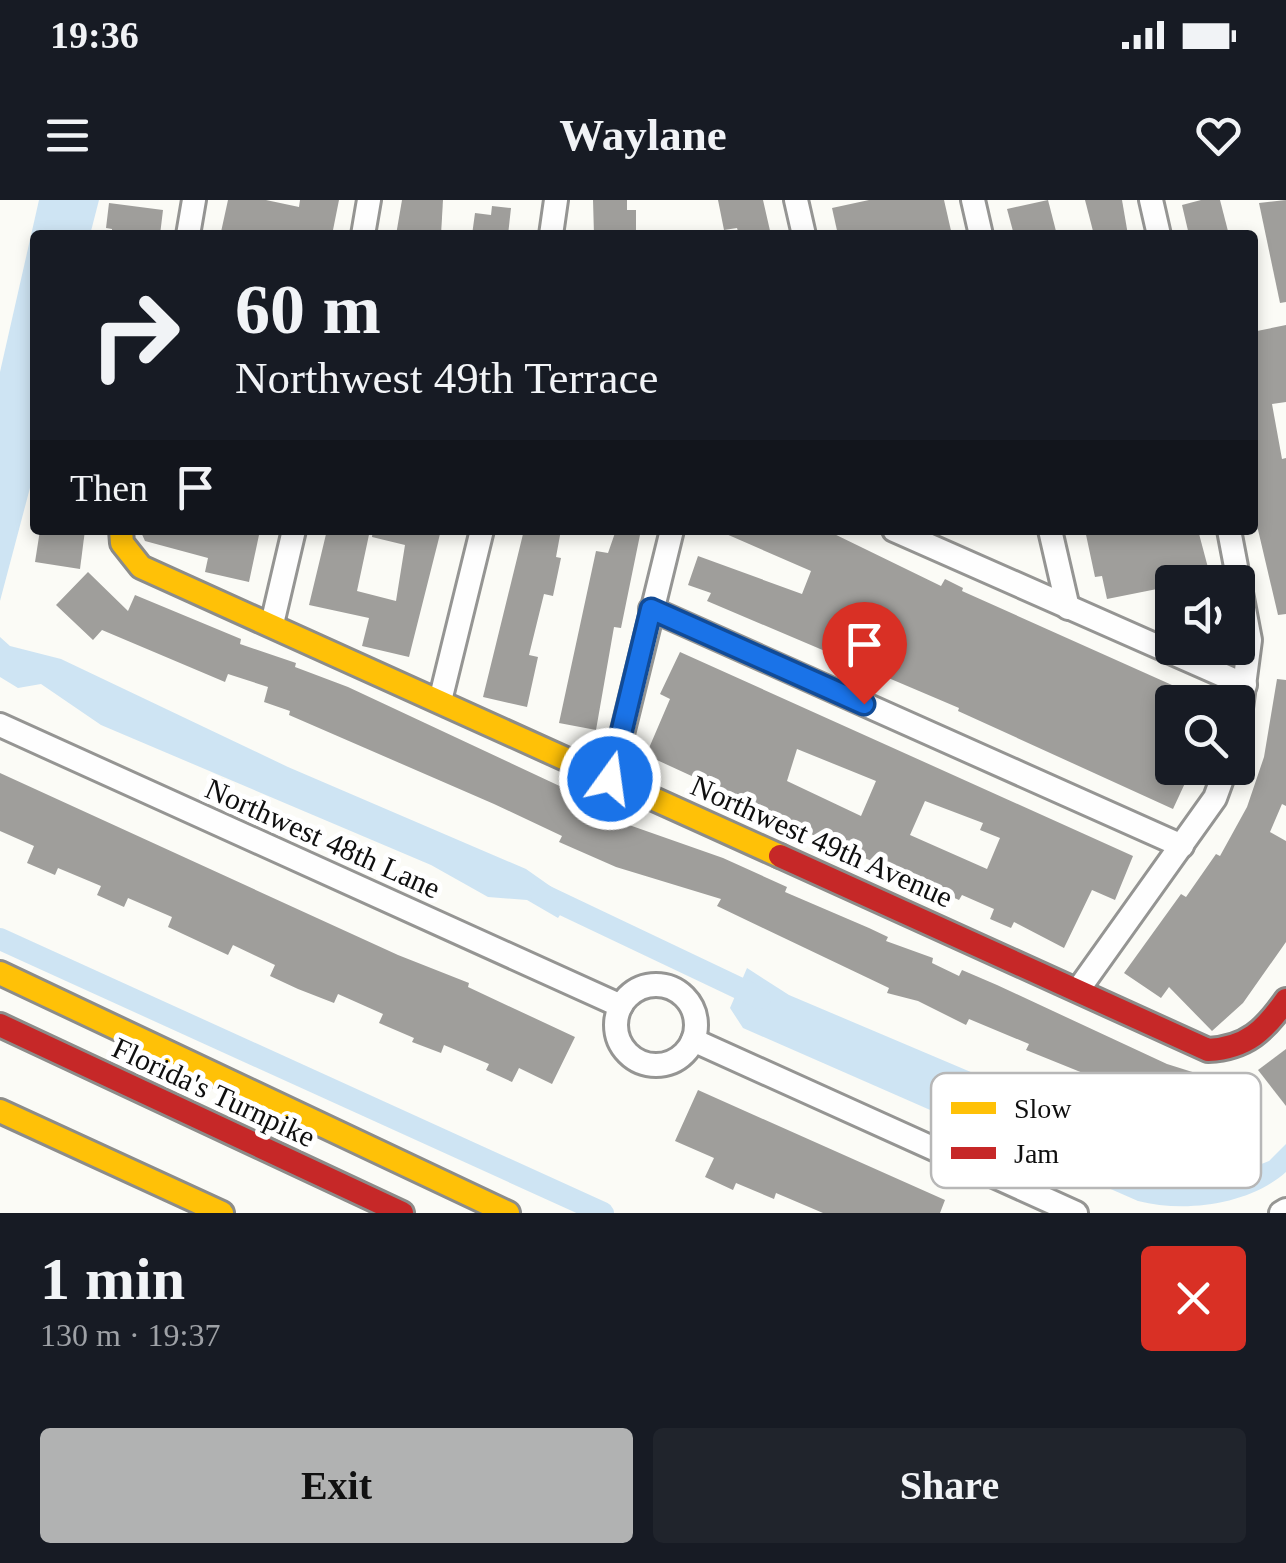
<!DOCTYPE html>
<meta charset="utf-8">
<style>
:root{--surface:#171b24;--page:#20242c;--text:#f1f3f6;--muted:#9ea1a6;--accent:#b1b2b2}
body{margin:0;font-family:"Times New Roman",serif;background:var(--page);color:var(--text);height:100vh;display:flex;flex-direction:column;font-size:38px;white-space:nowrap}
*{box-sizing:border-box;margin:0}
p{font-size:32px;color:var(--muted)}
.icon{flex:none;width:55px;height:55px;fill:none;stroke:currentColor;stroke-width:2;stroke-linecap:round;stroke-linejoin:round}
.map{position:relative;height:1013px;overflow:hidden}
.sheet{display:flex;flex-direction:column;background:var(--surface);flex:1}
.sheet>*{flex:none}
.guide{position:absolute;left:30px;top:30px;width:1228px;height:305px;border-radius:10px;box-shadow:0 5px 15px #0003;background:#171b24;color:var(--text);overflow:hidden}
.fabs{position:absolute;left:1155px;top:365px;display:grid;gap:20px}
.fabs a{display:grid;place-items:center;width:100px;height:100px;border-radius:10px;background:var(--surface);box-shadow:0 5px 15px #0003;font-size:50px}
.pin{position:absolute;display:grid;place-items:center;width:85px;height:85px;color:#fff;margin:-102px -42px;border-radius:50% 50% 50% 0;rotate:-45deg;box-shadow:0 0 10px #0007}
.pin .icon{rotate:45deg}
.me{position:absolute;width:110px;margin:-55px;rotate:14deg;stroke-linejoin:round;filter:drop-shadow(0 0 8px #0008)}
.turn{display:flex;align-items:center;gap:35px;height:210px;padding:0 40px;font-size:45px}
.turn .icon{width:130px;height:130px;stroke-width:2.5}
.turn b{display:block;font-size:70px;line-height:85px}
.then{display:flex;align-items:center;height:95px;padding:0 40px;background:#0003;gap:20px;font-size:38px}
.round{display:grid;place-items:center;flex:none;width:105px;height:105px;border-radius:10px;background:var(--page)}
.headline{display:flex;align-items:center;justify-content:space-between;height:170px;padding:0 40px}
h1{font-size:60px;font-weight:700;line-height:75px}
.action{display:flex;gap:20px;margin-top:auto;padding:20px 40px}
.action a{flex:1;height:115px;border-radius:10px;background:var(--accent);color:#111;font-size:40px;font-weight:700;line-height:115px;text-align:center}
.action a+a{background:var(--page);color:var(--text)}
.status{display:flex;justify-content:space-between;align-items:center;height:70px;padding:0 50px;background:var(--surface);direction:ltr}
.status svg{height:28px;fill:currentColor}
header{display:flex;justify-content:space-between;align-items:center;height:130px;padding:0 40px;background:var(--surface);font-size:45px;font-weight:700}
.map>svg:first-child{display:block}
.water{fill:#cee4f3}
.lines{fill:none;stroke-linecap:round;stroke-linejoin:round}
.canal{stroke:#cee4f3;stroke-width:22}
.building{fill:#9f9e9b;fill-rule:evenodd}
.street-casing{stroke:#959593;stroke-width:28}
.slow-casing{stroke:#8c8c8a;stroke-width:28}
.jam-casing{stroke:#8c8c8a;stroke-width:28}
.street{stroke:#fefefe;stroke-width:22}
.slow{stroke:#ffc107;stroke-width:22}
.jam{stroke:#c62828;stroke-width:22}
.route-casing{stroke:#114b97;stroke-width:25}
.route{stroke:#1a73e8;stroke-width:18}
.labels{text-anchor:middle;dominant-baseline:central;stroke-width:10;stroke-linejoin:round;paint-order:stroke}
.street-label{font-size:30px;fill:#0f0f0f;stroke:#fff}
.key{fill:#fff;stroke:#b7b7b7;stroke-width:2.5}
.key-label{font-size:28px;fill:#0f0f0f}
</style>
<div class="status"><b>19:36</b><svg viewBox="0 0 49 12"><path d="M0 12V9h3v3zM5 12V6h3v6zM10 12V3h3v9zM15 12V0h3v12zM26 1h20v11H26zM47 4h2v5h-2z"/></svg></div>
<header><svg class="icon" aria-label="menu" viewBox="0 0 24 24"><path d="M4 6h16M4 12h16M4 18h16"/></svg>Waylane<svg class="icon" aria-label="heart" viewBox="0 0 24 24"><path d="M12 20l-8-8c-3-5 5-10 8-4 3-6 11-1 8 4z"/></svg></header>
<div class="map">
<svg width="1286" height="1013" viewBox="0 0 1286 1013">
<rect width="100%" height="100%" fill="#fbfbf6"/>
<g class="water">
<polygon points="39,0 99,0 90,35 35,35 35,269 0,401 0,172"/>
<polygon points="0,437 10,446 61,459 288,567 526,669 570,700 558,718 527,700 488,697 431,665 101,525 41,484 18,488 0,477"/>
<path d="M747,768l42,27 385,163 75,11 20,-8 17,-17v28c-37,33 -101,41 -148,29l-395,-173 -13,-20z"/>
</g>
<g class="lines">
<g class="canal">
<polyline points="541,694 760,798"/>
<polyline points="0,739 603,1013"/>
</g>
</g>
<g class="building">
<polygon points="228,0 266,0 299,7 300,0 339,0 332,35 221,32"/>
<polygon points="402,0 443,0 441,35 396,35"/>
<polygon points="593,0 627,0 627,10 636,10 636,35 594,35"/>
<polygon points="718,0 763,0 771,35 739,35 737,28 724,30"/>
<polygon points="869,0 944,0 952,35 838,35 832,8"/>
<polygon points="1048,0 1057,35 1014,35 1007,9"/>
<polygon points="1085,0 1122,0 1128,35 1094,35"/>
<polygon points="1201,0 1220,0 1229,35 1189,35 1182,5"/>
<polygon points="1286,0 1286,102 1280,103 1259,3"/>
<polygon points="109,3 163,10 160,35 112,35 112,29 106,28"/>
<polygon points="492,6 511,8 508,35 472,35 475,13 491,15"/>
<polygon points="1286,125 1286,202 1272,204 1282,259 1286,258 1286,414 1278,415 1252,304 1252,132"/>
<polygon points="40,330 85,330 80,369 35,362"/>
<polygon points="140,330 237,330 259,335 249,382 205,372 208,358 145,341"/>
<polygon points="327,330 370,330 357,391 396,401 405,345 372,337 373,330 441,330 409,457 362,446 369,418 309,405"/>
<polygon points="524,330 561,330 556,357 561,358 553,396 544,394 529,455 538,457 527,507 483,497"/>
<polygon points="616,330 641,330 621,428 614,427 596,530 559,523 596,351 608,353"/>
<polygon points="717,330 826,330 941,386 945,379 963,388 962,391 1210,502 1172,502 1172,568 1192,568 1173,609 958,511 959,508 707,401 711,393 688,385 698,356 802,394 811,371"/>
<polygon points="1085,330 1198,330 1211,379 1172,382 1172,386 1107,399 1102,376 1095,377"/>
<polygon points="88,372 128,411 135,395 241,439 240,444 296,463 295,467 348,487 566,589 563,595 612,619 723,658 787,687 785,692 869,728 888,737 886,741 933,758 932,763 959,776 962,770 997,785 1167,864 1202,875 1249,876 1250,920 1203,922 1128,897 1130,892 1026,850 1029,844 969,819 966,825 918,801 887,793 889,788 717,706 721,699 616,667 559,642 562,636 494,604 289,515 290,511 264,502 268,487 228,474 225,482 102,430 93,440 56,405"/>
<path d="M680,452l453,204 -18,44 -23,-10 -28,58 -50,-26 -3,6 -21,-9 4,-10 -32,-14 -3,5 -175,-78 2,-4 -92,-34 2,-6 -50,-23 24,-56 -10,-5zM797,549l79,32 -15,35 -74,-35zM925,601l58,22 -3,7 20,8 -13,31 -77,-34z"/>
<polygon points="1277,479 1286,480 1286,606 1282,604 1270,632 1286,641 1286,742 1243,803 1212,831 1169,787 1161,798 1124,773 1181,694 1186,697 1216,654 1220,656 1247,607 1264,557"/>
<polygon points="0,573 398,755 469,783 468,787 575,837 552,884 519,868 512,882 486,870 489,864 444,845 441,853 412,842 414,838 379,823 383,814 338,794 334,803 298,789 270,776 275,765 233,745 228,755 168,727 172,717 128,698 124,707 97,695 101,686 58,668 55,675 27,663 34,646 0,631"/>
<polygon points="1286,849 1286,906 1258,870"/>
<polygon points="698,890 945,1000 940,1013 823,1013 776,993 774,999 736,983 733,990 705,977 714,958 675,941"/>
</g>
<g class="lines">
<defs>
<g id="street">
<polyline points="796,0 804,35"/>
<polyline points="973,0 981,35"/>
<polyline points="1151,0 1159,35"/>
<polyline points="188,35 194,0"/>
<polyline points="363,35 369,0"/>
<polyline points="551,35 556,0"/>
<polyline points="894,330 1245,485"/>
<polyline points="1050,330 1068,408"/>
<polyline points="1229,330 1250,440 1238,531"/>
<polyline points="651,409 1182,646"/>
<polyline points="272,424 294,330"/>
<polyline points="440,501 482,330"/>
<polyline points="0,525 621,806"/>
<polyline points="611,579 672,330"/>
<circle cx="656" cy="825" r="40"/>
<polyline points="1078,790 1215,598 1226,568"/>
<polyline points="693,840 1076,1013"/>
<polyline points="1281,1013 1286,1010"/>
</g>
<g id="slow">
<polyline points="121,330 122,343 141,367 780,656"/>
<polyline points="0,773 508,1013"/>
<polyline points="0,911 222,1013"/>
</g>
<g id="jam">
<path d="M780,656l428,194c39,-2 57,-20 78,-50"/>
<polyline points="0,825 402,1013"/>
</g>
</defs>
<use href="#street" class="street-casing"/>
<use href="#slow" class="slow-casing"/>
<use href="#jam" class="jam-casing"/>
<use href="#street" class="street"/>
<use href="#slow" class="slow"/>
<use href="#jam" class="jam"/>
</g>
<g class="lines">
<defs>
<polyline id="route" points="610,579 651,409 864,504"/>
</defs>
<use href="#route" class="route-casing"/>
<use href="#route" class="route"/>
</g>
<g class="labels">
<g class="street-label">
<text transform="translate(323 638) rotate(24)">Northwest 48th Lane</text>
<text transform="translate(822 641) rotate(24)">Northwest 49th Avenue</text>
<text transform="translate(214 892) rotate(25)">Florida's Turnpike</text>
</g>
</g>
<rect x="931" y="873" width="330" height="115" rx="15" class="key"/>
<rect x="951" y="902" width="45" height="12" fill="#ffc107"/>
<rect x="951" y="947" width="45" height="12" fill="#c62828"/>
<g class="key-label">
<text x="1014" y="918">Slow</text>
<text x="1014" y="963">Jam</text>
</g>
</svg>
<div class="fabs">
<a><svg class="icon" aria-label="sound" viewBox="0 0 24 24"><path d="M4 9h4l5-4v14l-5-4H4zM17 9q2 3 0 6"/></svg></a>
<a><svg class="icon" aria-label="search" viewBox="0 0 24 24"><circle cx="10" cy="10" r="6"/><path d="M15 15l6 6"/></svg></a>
</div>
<div class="pin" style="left:864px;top:504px;background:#d93025"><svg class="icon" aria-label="arrive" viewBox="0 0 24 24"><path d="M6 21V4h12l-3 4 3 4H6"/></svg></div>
<svg class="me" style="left:610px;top:579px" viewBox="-20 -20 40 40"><circle r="17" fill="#1a73e8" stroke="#fff" stroke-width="3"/><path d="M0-11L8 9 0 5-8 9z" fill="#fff"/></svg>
<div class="guide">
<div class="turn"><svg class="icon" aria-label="right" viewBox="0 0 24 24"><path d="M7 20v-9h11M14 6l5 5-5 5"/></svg><div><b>60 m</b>Northwest 49th Terrace</div></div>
<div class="then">Then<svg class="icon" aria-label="arrive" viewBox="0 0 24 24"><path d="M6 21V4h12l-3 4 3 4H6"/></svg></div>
</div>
</div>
<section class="sheet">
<div class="headline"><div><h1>1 min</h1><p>130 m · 19:37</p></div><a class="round" style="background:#d93025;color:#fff"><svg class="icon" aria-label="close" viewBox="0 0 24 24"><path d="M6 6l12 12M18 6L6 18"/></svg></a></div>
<div class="action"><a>Exit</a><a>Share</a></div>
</section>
